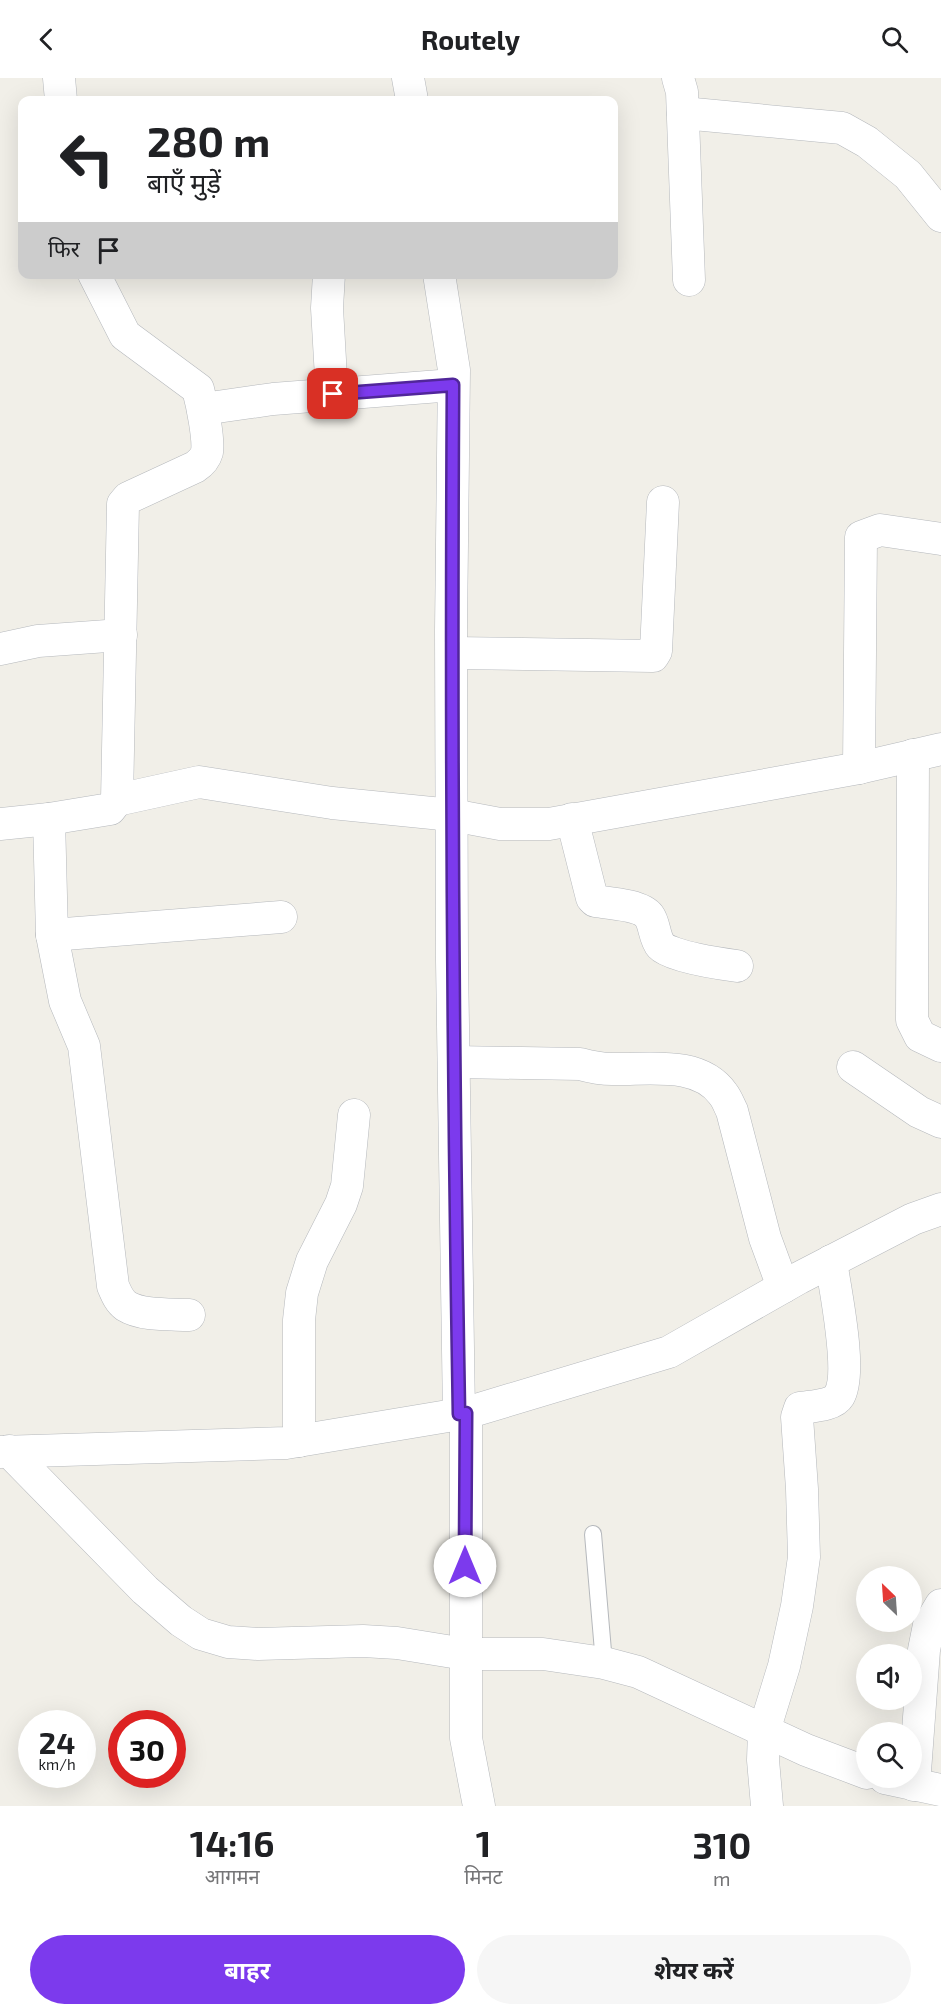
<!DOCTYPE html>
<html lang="hi">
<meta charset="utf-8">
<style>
:root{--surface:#fff;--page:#f6f6f6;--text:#202124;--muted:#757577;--accent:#7c3aed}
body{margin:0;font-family:"Exo 2","Noto Sans Devanagari",sans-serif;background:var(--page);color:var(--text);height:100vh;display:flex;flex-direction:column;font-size:22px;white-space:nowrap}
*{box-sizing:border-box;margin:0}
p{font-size:20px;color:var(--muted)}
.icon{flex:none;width:33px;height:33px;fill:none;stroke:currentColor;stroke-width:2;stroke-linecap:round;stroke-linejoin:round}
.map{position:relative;height:1728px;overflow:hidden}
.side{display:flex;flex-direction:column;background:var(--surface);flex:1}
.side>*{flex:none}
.banner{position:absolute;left:18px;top:18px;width:600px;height:183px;border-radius:12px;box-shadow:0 6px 24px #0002;background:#fff;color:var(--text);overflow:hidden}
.needle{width:39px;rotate:335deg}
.controls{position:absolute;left:856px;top:1488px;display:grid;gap:12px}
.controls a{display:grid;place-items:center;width:66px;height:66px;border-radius:50%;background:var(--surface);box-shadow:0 6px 24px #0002;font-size:30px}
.speed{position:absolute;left:18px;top:1632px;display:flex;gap:12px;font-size:30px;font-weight:700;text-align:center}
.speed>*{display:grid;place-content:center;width:78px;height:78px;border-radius:50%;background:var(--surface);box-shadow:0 6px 24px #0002;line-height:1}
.speed small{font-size:15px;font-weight:400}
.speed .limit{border:9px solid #d22;background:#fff;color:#111}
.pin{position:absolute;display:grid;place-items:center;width:51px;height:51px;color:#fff;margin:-26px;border-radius:12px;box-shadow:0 3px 9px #0006}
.me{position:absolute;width:66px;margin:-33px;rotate:0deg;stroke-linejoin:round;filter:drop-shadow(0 0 4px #0008)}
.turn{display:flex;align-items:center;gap:21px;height:126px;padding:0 30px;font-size:27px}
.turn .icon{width:78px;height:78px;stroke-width:2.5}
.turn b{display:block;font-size:42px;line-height:51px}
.then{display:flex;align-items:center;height:57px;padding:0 30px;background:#0003;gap:12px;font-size:22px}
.eta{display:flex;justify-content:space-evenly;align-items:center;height:102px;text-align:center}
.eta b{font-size:36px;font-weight:700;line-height:42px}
.action{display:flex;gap:12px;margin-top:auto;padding:12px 30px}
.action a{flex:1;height:69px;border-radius:36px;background:var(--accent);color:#fff;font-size:24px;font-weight:700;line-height:69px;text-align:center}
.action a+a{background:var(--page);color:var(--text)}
header{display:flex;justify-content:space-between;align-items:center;height:78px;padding:0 30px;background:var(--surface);font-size:27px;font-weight:700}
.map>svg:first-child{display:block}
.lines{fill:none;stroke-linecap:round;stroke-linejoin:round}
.lane-casing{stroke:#b5b8bc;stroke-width:18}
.street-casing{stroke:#b5b8bc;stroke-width:33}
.lane{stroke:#fff;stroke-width:16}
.street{stroke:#fff;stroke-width:32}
.route-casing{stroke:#51269a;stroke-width:15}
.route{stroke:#7c3aed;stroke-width:10}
</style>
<header><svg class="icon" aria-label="back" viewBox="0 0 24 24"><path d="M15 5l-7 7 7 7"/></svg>Routely<svg class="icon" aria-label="search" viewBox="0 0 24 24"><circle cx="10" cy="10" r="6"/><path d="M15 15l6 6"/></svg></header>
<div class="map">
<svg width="941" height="1728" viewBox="0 0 941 1728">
<rect width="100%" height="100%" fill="#f1efe8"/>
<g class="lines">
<defs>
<polyline id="lane" points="593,1456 604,1585"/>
<g id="street">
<polyline points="59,0 61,22"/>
<polyline points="408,0 412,22"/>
<polyline points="678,0 682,14 689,202"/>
<polyline points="683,35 842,50 867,64 908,97 941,138"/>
<path d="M94,196l31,61 73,54c4,15 11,49 9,63 -2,7 -6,11 -12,15l-67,31 -5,6 -6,296 82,-18 133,21 120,12 48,9h49l310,-56 82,-19"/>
<polyline points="329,196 327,230 332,317"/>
<polyline points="439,196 454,292 451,552 452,883 459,1336"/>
<polyline points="203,331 273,321 453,307"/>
<polyline points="0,571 38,563 121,557"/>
<polyline points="452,575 653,578 656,573 663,424"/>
<polyline points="913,677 912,942 920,958 941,968"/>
<polyline points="859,690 861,459 880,452 941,461"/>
<path d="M49,741l3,116 13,66 19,45 29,240c3,7 6,15 13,20 16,10 44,8 63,9"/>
<path d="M572,741l20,79 3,3c13,2 46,4 54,15 6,8 5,22 12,30 10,11 61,18 76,20"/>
<polyline points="0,746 49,741 110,731 117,722"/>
<polyline points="52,857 281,839"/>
<path d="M454,984l126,2c11,3 21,5 32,5 36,1 87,-9 111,25 4,5 6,11 9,17l33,127 18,49"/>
<polyline points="853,989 919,1034 941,1044"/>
<polyline points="466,1335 466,1660 479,1728"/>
<polyline points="299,1363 299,1242 302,1215 312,1183 341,1126 347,1108 354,1037"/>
<polyline points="9,1373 145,1512 181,1543 201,1556 228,1564 258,1566 363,1563 397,1565 465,1576 543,1576 604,1585 638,1594 806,1672 867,1695"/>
<polyline points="0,1374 286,1365 466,1335 669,1274 799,1200 913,1141 941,1131"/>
<polyline points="885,1700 941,1712"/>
<polyline points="914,1707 924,1572 929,1547 941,1527"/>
<path d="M767,1728l-4,-46 1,-29 20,-65 13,-60 7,-49 -2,-68 -5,-72 3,-9c10,-2 33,-2 39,-12 14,-23 -4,-106 -8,-135"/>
</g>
</defs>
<use href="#lane" class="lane-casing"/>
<use href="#street" class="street-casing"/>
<use href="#lane" class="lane"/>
<use href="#street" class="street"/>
</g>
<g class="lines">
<defs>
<path id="route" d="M333,316l120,-9c-2,343 0,686 6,1029l7,-1 -1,153"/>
</defs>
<use href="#route" class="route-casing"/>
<use href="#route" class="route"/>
</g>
</svg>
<div class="controls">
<a><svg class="needle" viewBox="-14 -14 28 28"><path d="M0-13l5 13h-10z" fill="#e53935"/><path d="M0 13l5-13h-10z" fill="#757577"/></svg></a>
<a><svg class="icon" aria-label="sound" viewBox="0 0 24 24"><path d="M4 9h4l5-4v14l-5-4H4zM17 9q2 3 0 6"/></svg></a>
<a><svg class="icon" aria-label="search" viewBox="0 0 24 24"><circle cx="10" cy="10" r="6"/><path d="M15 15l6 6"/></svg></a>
</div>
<div class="speed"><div>24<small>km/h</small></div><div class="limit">30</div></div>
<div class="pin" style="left:333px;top:316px;background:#d93025"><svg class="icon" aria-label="arrive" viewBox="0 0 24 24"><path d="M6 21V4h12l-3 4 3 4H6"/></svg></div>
<svg class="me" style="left:465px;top:1488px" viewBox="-20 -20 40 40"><circle r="19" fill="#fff"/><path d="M0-13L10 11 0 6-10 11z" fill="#7c3aed"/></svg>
<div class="banner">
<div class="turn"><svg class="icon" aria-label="left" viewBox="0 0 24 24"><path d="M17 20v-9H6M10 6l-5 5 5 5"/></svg><div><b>280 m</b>बाएँ मुड़ें</div></div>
<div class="then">फिर<svg class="icon" aria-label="arrive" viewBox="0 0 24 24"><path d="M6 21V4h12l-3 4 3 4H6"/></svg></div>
</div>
</div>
<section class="side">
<div class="eta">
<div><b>14:16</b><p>आगमन</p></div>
<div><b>1</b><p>मिनट</p></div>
<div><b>310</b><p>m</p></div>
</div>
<div class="action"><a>बाहर</a><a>शेयर करें</a></div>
</section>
